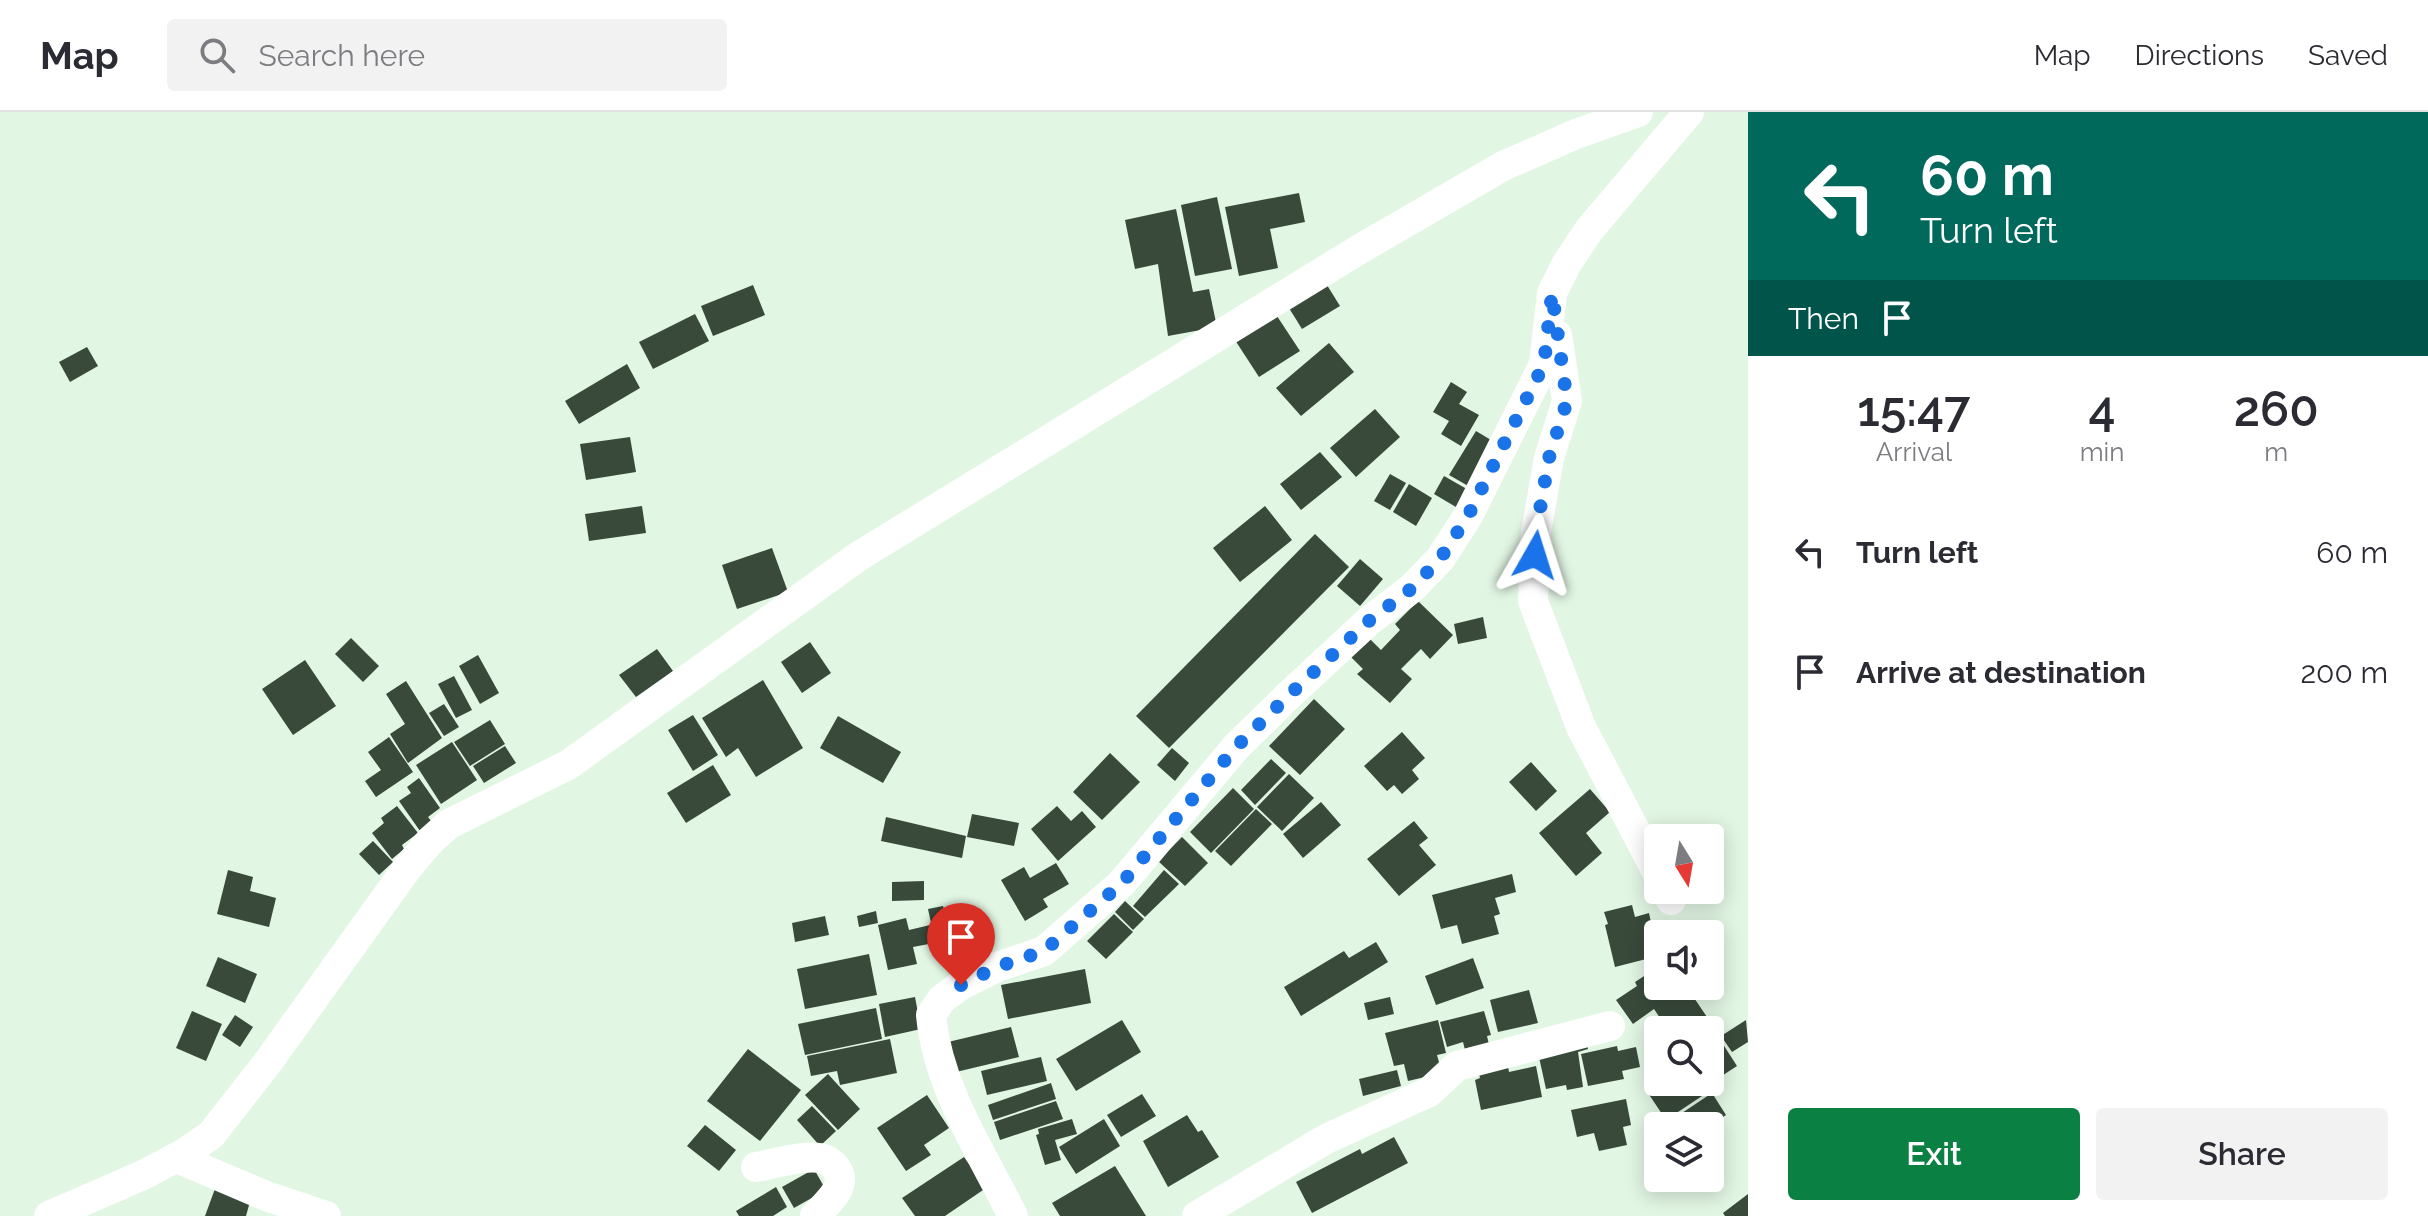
<!DOCTYPE html>
<style>
:root{--surface:#fff;--page:#f2f2f3;--text:#2b2b33;--muted:#7c7c81;--line:#e1e1e2;--accent:#0b8043}
body{margin:0;font-family:Raleway,sans-serif;background:var(--page);color:var(--text);height:100vh;display:flex;flex-direction:column;font-size:30px;white-space:nowrap}
*{box-sizing:border-box;margin:0}
p{font-size:26px;color:var(--muted)}
.icon{flex:none;width:44px;height:44px;fill:none;stroke:currentColor;stroke-width:2;stroke-linecap:round;stroke-linejoin:round}
.map{position:relative;flex:1;overflow:hidden}
.details{display:flex;flex-direction:column;background:var(--surface);width:680px}
.details>*{flex:none}
.hud{background:#00695c;color:#fff;overflow:hidden}
.needle{width:52px;rotate:169deg}
.fabs{position:absolute;left:1644px;top:712px;display:grid;gap:16px}
.fabs a{display:grid;place-items:center;width:80px;height:80px;border-radius:8px;background:var(--surface);box-shadow:0 4px 20px #0003;font-size:40px}
.pin{position:absolute;display:grid;place-items:center;width:68px;height:68px;color:#fff;margin:-82px -34px;border-radius:50% 50% 50% 0;rotate:-45deg;box-shadow:0 0 8px #0007}
.pin .icon{rotate:45deg}
.me{position:absolute;width:88px;margin:-44px;rotate:6deg;stroke-linejoin:round;filter:drop-shadow(0 0 6px #0008)}
.turn{display:flex;align-items:center;gap:28px;height:168px;padding:0 40px;font-size:36px}
.turn .icon{width:104px;height:104px;stroke-width:2.5}
.turn b{display:block;font-size:56px;line-height:68px}
.then{display:flex;align-items:center;height:76px;padding:0 40px;background:#0003;gap:16px;font-size:30px}
.eta{display:flex;justify-content:space-evenly;align-items:center;height:136px;text-align:center}
.eta b{font-size:48px;font-weight:600;line-height:56px}
.cta{display:flex;gap:16px;margin-top:auto;padding:16px 40px}
.cta a{flex:1;height:92px;border-radius:8px;background:var(--accent);color:#fff;font-size:32px;font-weight:600;line-height:92px;text-align:center}
.cta a+a{background:var(--page);color:var(--text)}
ul{padding:0;list-style:none}
li{display:flex;align-items:center;gap:24px;height:120px;padding:0 40px}
li div{flex:1}
li b{display:block;font-size:30px}
li em{font-style:normal}
header{display:flex;align-items:center;gap:48px;box-sizing:border-box;height:112px;padding:0 40px;background:var(--surface);border-bottom:2px solid var(--line)}
header strong{font-size:38px}
nav{display:flex;gap:44px;margin-inline-start:auto;font-size:28px}
.search{width:560px;height:72px;background:var(--page);display:flex;align-items:center;gap:20px;box-sizing:border-box;padding:0 28px;border-radius:8px;color:var(--muted);font-size:30px}
main{display:flex;flex:1;min-height:0}
.map>svg:first-child{display:block}
.building{fill:#394a3b}
.lines{fill:none;stroke-linecap:round;stroke-linejoin:round}
.minor{stroke:#fff;stroke-width:30}
.route{stroke:#1a73e8;stroke-width:14;stroke-dasharray:0 25.2}
</style>
<header>
<strong>Map</strong>
<div class="search"><svg class="icon" aria-label="search" viewBox="0 0 24 24"><circle cx="10" cy="10" r="6"/><path d="M15 15l6 6"/></svg>Search here</div>
<nav><a>Map</a><a>Directions</a><a>Saved</a></nav>
</header>
<main>
<div class="map">
<svg width="1748" height="1104" viewBox="0 0 1748 1104">
<rect width="100%" height="100%" fill="#e2f6e4"/>
<g class="building">
<polygon points="1299,81 1305,110 1270,117 1278,156 1239,164 1225,95"/>
<polygon points="1217,85 1232,157 1195,164 1181,93"/>
<polygon points="1176,97 1193,180 1209,177 1217,215 1168,224 1158,152 1135,157 1125,108"/>
<polygon points="1322,165 1340,194 1302,217 1284,188"/>
<polygon points="753,173 765,203 713,224 701,194"/>
<polygon points="1273,198 1300,239 1259,265 1233,225"/>
<polygon points="695,202 709,229 653,257 639,230"/>
<polygon points="1329,231 1354,260 1301,304 1276,276"/>
<polygon points="87,235 98,254 70,270 59,250"/>
<polygon points="627,252 640,276 579,312 565,289"/>
<polygon points="1451,270 1467,280 1459,292 1479,303 1461,334 1441,322 1449,309 1433,300"/>
<polygon points="1375,297 1400,325 1356,365 1330,336"/>
<polygon points="1476,319 1496,331 1470,375 1449,363"/>
<polygon points="630,325 636,360 586,368 580,332"/>
<polygon points="1320,340 1342,365 1301,398 1280,372"/>
<polygon points="1390,362 1406,371 1390,398 1374,389"/>
<polygon points="1444,364 1472,380 1461,398 1434,382"/>
<polygon points="1409,372 1432,386 1416,414 1393,400"/>
<polygon points="642,394 646,421 589,429 585,402"/>
<polygon points="1265,394 1292,428 1240,470 1213,436"/>
<polygon points="1315,422 1349,455 1169,636 1136,604"/>
<polygon points="772,436 788,480 737,497 722,453"/>
<polygon points="1360,447 1383,467 1360,494 1337,474"/>
<polygon points="1418,489 1453,523 1430,547 1421,537 1401,557 1412,567 1390,591 1357,562 1363,557 1351,545 1369,526 1381,538 1400,518 1395,512"/>
<polygon points="1483,505 1487,526 1458,532 1454,512"/>
<polygon points="351,526 379,554 363,570 335,542"/>
<polygon points="810,530 831,561 802,581 781,550"/>
<polygon points="657,537 673,559 636,585 619,563"/>
<polygon points="478,543 499,581 480,592 459,554"/>
<polygon points="305,548 336,594 293,623 262,577"/>
<polygon points="454,564 472,598 456,606 438,572"/>
<polygon points="763,568 803,636 756,665 738,636 726,645 702,606"/>
<polygon points="406,569 442,626 408,651 390,622 405,612 386,582"/>
<polygon points="1314,587 1345,617 1300,663 1269,634"/>
<polygon points="444,592 459,615 444,624 429,601"/>
<polygon points="693,603 718,643 693,659 668,618"/>
<polygon points="838,604 901,640 883,671 820,636"/>
<polygon points="490,608 505,632 470,654 454,630"/>
<polygon points="1402,620 1425,646 1412,658 1419,667 1402,682 1394,673 1387,679 1364,654"/>
<polygon points="389,625 413,660 376,685 365,669 381,658 368,640"/>
<polygon points="452,630 477,668 441,692 416,653"/>
<polygon points="505,634 516,651 484,671 473,654"/>
<polygon points="1172,636 1189,651 1175,669 1157,653"/>
<polygon points="1110,641 1140,670 1102,708 1073,680"/>
<polygon points="1271,647 1286,661 1255,693 1241,678"/>
<polygon points="1531,650 1557,679 1536,699 1509,670"/>
<polygon points="713,653 731,683 686,711 667,681"/>
<polygon points="1289,662 1314,686 1282,719 1257,695"/>
<polygon points="419,666 440,696 428,705 432,710 420,719 399,689 411,681 407,675"/>
<polygon points="1233,676 1254,697 1211,741 1190,720"/>
<polygon points="1590,677 1610,700 1586,721 1602,741 1576,764 1539,721"/>
<polygon points="1321,690 1341,713 1303,746 1283,722"/>
<polygon points="397,694 418,721 402,733 404,737 392,747 372,721 384,711 381,706"/>
<polygon points="1057,694 1071,709 1082,699 1096,715 1058,749 1031,717"/>
<polygon points="1256,697 1272,712 1231,754 1215,739"/>
<polygon points="972,702 1019,711 1014,734 967,725"/>
<polygon points="886,705 966,724 962,746 881,729"/>
<polygon points="1414,709 1428,726 1419,733 1436,753 1399,784 1367,747"/>
<polygon points="1182,725 1208,751 1185,774 1158,749"/>
<polygon points="373,729 393,750 379,763 359,742"/>
<polygon points="1056,751 1069,772 1043,787 1048,795 1025,809 1001,768 1024,755 1030,766"/>
<polygon points="228,758 253,765 250,779 276,786 269,815 217,802"/>
<polygon points="1164,758 1179,772 1145,805 1133,794"/>
<polygon points="1512,762 1516,780 1495,786 1500,802 1494,804 1499,822 1462,832 1457,813 1441,817 1432,783"/>
<polygon points="924,769 924,788 892,789 892,770"/>
<polygon points="1125,789 1144,807 1133,818 1115,800"/>
<polygon points="1632,793 1635,805 1649,801 1658,844 1615,855 1605,813 1608,812 1604,800"/>
<polygon points="943,794 949,816 933,820 928,797"/>
<polygon points="876,799 878,811 859,815 857,804"/>
<polygon points="1114,802 1133,820 1106,847 1087,829"/>
<polygon points="825,804 829,823 795,830 792,811"/>
<polygon points="906,806 909,818 930,813 934,831 913,835 917,852 888,858 878,813"/>
<polygon points="1376,830 1388,850 1301,904 1284,875 1344,839 1349,846"/>
<polygon points="869,842 877,883 805,897 797,857"/>
<polygon points="218,845 257,862 245,891 206,874"/>
<polygon points="1473,846 1484,876 1436,893 1425,864"/>
<polygon points="1658,855 1658,874 1686,874 1707,905 1688,918 1668,918 1654,897 1633,912 1616,888 1637,874 1635,870"/>
<polygon points="1085,857 1091,891 1008,907 1001,873"/>
<polygon points="1529,878 1538,911 1498,920 1490,888"/>
<polygon points="915,885 921,917 885,925 879,892"/>
<polygon points="1390,885 1394,902 1368,908 1364,891"/>
<polygon points="876,896 882,927 805,943 798,912"/>
<polygon points="192,899 222,912 206,949 176,936"/>
<polygon points="1484,899 1491,923 1487,924 1490,937 1466,942 1463,930 1447,935 1440,910"/>
<polygon points="235,903 253,915 240,935 222,923"/>
<polygon points="1122,908 1141,940 1076,979 1056,947"/>
<polygon points="1438,908 1446,941 1437,943 1442,961 1408,969 1404,952 1394,954 1385,921"/>
<polygon points="1746,908 1748,930 1732,940 1721,924"/>
<polygon points="1011,915 1019,945 956,960 948,930"/>
<polygon points="1586,926 1588,937 1578,940 1583,975 1567,978 1566,973 1546,977 1537,936"/>
<polygon points="1719,926 1737,954 1717,967 1720,972 1666,1008 1648,981 1665,970 1710,970 1710,932"/>
<polygon points="890,927 897,961 840,973 837,959 811,964 807,944"/>
<polygon points="1617,934 1618,939 1636,935 1640,955 1622,959 1624,967 1588,974 1581,942"/>
<polygon points="748,937 801,978 760,1029 707,989"/>
<polygon points="1041,945 1047,969 987,983 981,959"/>
<polygon points="1507,948 1509,960 1536,954 1542,985 1481,998 1475,968 1480,966 1477,955"/>
<polygon points="1397,958 1401,974 1363,984 1359,967"/>
<polygon points="828,962 860,997 838,1018 805,983"/>
<polygon points="1051,971 1056,987 993,1008 988,993"/>
<polygon points="1712,981 1726,1003 1710,1014 1691,1014 1682,1001"/>
<polygon points="1142,982 1156,1004 1121,1025 1107,1003"/>
<polygon points="927,983 949,1016 924,1033 931,1043 906,1059 877,1016"/>
<polygon points="1626,987 1631,1013 1623,1015 1627,1033 1599,1039 1594,1021 1577,1025 1571,998"/>
<polygon points="1056,989 1063,1007 1000,1028 994,1010"/>
<polygon points="812,994 836,1019 820,1034 797,1008"/>
<polygon points="1187,1003 1198,1020 1202,1018 1219,1045 1168,1075 1143,1029"/>
<polygon points="1072,1007 1077,1022 1055,1028 1061,1048 1045,1053 1036,1023 1039,1022 1038,1017"/>
<polygon points="1104,1007 1120,1034 1076,1062 1059,1035"/>
<polygon points="705,1013 736,1038 719,1059 687,1034"/>
<polygon points="1394,1025 1408,1051 1312,1101 1296,1070 1360,1037 1362,1042"/>
<polygon points="964,1045 986,1076 945,1104 915,1104 902,1086"/>
<polygon points="1115,1054 1146,1104 1060,1104 1052,1091"/>
<polygon points="814,1057 826,1078 794,1096 782,1075"/>
<polygon points="216,1074 251,1086 246,1104 205,1104"/>
<polygon points="776,1075 787,1095 773,1104 739,1104 736,1099"/>
<polygon points="1748,1082 1748,1104 1725,1104 1723,1101"/>
</g>
<g class="lines">
<g class="minor">
<polyline points="1557,223 1567,289 1549,346 1536,420 1533,489 1581,615 1658,762"/>
<polyline points="1666,778 1671,788"/>
<polyline points="177,1046 266,1084 326,1104"/>
<path d="M756,1055c19,-3 45,-12 64,-9 7,1 12,5 16,10 13,18 -10,36 -21,48"/>
<polyline points="49,1104 143,1063 183,1042 211,1023 268,950 408,755 430,729 449,712 568,653 859,444 1360,137 1503,54 1576,22 1638,0"/>
<path d="M1013,1104c-32,-65 -75,-127 -82,-201l11,-16 19,-14 36,-18 47,-16 78,-68 114,-136 53,-52 81,-75 41,-31 29,-30 28,-43 76,-152 8,-71 15,-30 22,-33 100,-118"/>
<polyline points="1197,1104 1326,1027 1429,980 1457,954 1610,914"/>
</g>
</g>
<g class="lines">
<polyline class="route" points="961,873 997,855 1044,839 1122,771 1236,635 1289,583 1370,508 1411,477 1440,447 1468,404 1544,252 1552,181 1567,289 1549,346 1536,420 1535,443"/>
</g>
</svg>
<div class="fabs">
<a><svg class="needle" viewBox="-14 -14 28 28"><path d="M0-13l5 13h-10z" fill="#e53935"/><path d="M0 13l5-13h-10z" fill="#7c7c81"/></svg></a>
<a><svg class="icon" aria-label="sound" viewBox="0 0 24 24"><path d="M4 9h4l5-4v14l-5-4H4zM17 9q2 3 0 6"/></svg></a>
<a><svg class="icon" aria-label="search" viewBox="0 0 24 24"><circle cx="10" cy="10" r="6"/><path d="M15 15l6 6"/></svg></a>
<a><svg class="icon" aria-label="layers" viewBox="0 0 24 24"><path d="M12 4l9 5-9 5-9-5zM3 14l9 5 9-5"/></svg></a>
</div>
<div class="pin" style="left:961px;top:873px;background:#d93025"><svg class="icon" aria-label="arrive" viewBox="0 0 24 24"><path d="M6 21V4h12l-3 4 3 4H6"/></svg></div>
<svg class="me" style="left:1535px;top:443px" viewBox="-20 -20 40 40"><path d="M0-17L14 15 0 8-14 15z" fill="#1a73e8" stroke="#fff" stroke-width="4"/></svg>
</div>
<section class="details">
<div class="hud">
<div class="turn"><svg class="icon" aria-label="left" viewBox="0 0 24 24"><path d="M17 20v-9H6M10 6l-5 5 5 5"/></svg><div><b>60 m</b>Turn left</div></div>
<div class="then">Then<svg class="icon" aria-label="arrive" viewBox="0 0 24 24"><path d="M6 21V4h12l-3 4 3 4H6"/></svg></div>
</div>
<div class="eta">
<div><b>15:47</b><p>Arrival</p></div>
<div><b>4</b><p>min</p></div>
<div><b>260</b><p>m</p></div>
</div>
<ul>
<li><svg class="icon" aria-label="left" viewBox="0 0 24 24"><path d="M17 20v-9H6M10 6l-5 5 5 5"/></svg><div><b>Turn left</b></div><em>60 m</em></li>
<li><svg class="icon" aria-label="arrive" viewBox="0 0 24 24"><path d="M6 21V4h12l-3 4 3 4H6"/></svg><div><b>Arrive at destination</b></div><em>200 m</em></li>
</ul>
<div class="cta"><a>Exit</a><a>Share</a></div>
</section>
</main>
